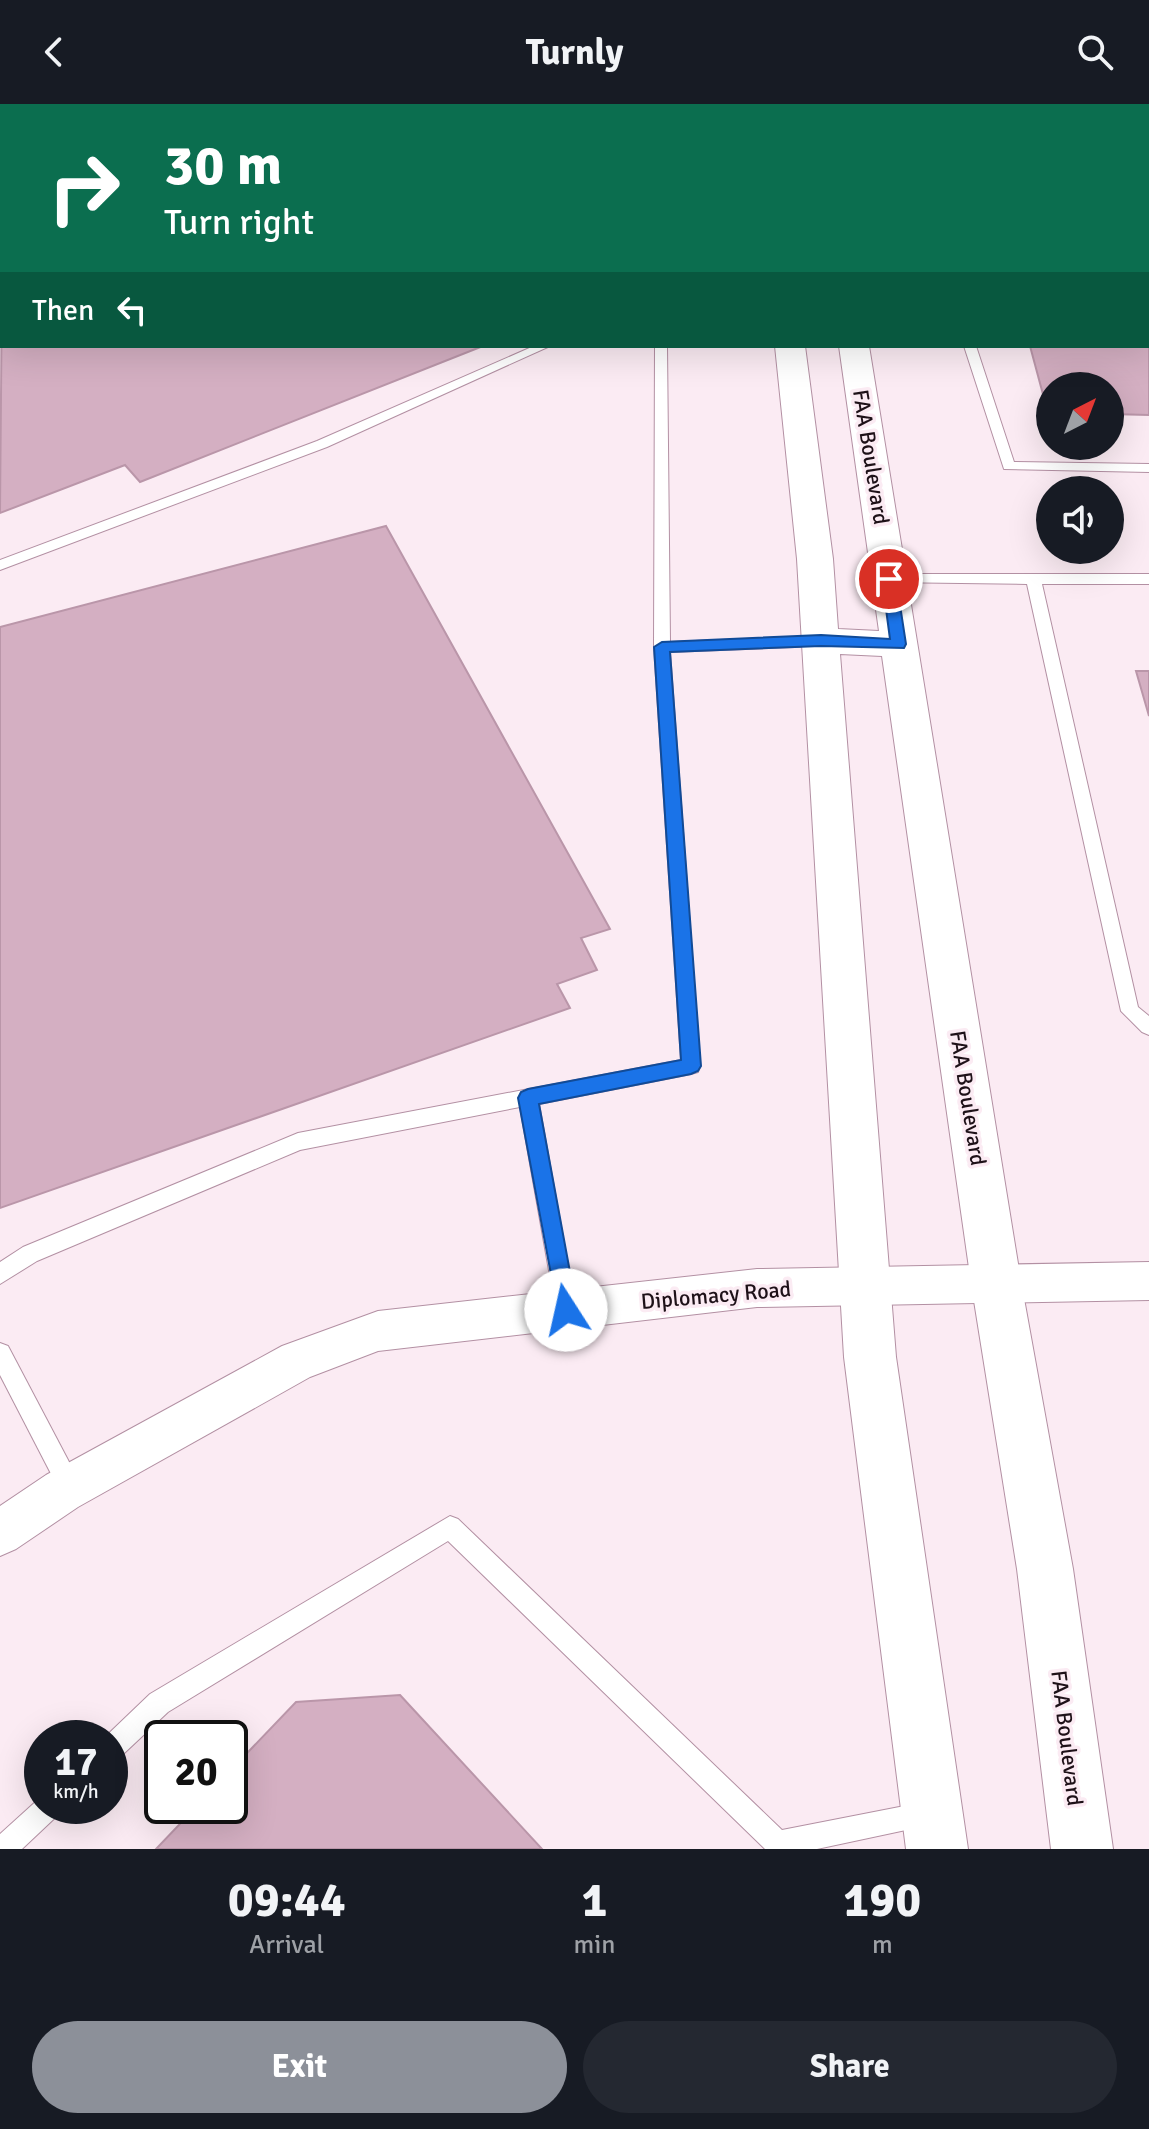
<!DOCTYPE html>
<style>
:root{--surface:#171b24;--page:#242831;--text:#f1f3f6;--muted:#9ea1a6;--accent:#8c9099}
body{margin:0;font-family:Signika,sans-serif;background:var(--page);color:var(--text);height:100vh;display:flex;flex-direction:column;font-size:30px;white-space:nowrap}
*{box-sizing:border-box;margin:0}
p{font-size:26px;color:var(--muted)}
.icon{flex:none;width:44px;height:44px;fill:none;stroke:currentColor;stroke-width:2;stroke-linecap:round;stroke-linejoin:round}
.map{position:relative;height:1745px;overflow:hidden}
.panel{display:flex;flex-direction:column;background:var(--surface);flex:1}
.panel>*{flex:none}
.banner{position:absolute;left:0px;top:0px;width:1150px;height:244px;box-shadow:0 8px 32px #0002;background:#0b6e4f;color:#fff;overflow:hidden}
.needle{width:52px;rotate:42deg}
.fabs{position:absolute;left:1036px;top:268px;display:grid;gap:16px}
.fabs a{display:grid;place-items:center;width:88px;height:88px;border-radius:50%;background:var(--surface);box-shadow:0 8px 32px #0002;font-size:40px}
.speed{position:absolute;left:24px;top:1616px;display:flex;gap:16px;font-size:40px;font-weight:700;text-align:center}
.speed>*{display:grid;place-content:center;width:104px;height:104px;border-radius:50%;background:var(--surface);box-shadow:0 8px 32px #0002;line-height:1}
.speed small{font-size:20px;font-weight:400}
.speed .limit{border:4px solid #111;border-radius:12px;background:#fff;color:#111}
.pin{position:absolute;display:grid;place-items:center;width:68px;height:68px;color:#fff;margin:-34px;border:4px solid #fff;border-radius:50%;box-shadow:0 2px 8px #0007}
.me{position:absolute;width:88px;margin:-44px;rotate:350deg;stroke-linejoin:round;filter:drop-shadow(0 0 6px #0008)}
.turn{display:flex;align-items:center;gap:28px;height:168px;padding:0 32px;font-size:36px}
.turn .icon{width:104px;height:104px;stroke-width:2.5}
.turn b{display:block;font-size:56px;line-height:68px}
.then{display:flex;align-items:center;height:76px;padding:0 32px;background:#0003;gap:16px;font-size:30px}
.eta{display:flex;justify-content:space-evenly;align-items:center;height:136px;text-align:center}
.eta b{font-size:48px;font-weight:700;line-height:56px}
.action{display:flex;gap:16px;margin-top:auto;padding:16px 32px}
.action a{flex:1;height:92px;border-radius:48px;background:var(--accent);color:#fff;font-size:32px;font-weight:700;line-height:92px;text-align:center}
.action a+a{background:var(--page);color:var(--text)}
header{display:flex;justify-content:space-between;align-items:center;height:104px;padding:0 32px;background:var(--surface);font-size:36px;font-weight:700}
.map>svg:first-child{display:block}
.building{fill:#d4afc2;stroke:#ba96a9;stroke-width:2}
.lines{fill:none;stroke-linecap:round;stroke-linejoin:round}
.service-casing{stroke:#b390a3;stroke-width:2}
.minor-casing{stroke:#b390a3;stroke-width:2}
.tertiary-casing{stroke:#b390a3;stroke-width:2}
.service{fill:#fff;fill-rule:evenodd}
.minor{fill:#fff;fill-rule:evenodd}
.tertiary{fill:#fff;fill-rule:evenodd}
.route{fill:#1a73e8;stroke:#114b97;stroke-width:2}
.labels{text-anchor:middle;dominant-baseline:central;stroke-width:7;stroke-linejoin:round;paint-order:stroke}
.street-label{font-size:22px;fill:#1e1118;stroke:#fbebf3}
</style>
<header><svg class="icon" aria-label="back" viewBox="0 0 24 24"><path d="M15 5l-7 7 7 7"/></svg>Turnly<svg class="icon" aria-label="search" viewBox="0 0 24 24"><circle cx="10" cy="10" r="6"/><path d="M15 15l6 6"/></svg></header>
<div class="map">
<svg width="1149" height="1745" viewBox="0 0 1149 1745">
<rect width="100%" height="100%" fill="#fbebf3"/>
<g class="building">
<polygon points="964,0 1149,0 1149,311 1110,310 1110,282 1050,282 1048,309 1030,242 1148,242 1148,2"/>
<polygon points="2,173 2,242 483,242 140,378 125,361 0,409"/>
<polygon points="386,422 610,825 581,834 597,866 557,880 570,904 0,1104 0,523"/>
<polygon points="1136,567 1149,567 1149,612"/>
<polygon points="400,1591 542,1745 156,1745 197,1702 230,1702 230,1667 296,1598"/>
</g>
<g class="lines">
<defs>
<g id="service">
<rect x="220" y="0" width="10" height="2"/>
<polygon points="468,0 483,0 467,2"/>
<polygon points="528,0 539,0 540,2 529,2"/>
<rect x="910" y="0" width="10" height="2"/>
<polygon points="534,242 550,242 327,343 0,466 0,456 317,337"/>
<polygon points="655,242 667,242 670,538 821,532 829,537 821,542 670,548 700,962 698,968 691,970 539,1000 576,1206 573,1213 566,1216 559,1213 556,1206 520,1003 300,1046 37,1157 0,1180 0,1158 23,1143 298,1029 681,956 654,543"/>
<polygon points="964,242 976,242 1014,358 1149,360 1149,368 1004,365"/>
<polygon points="889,470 1149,470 1149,480 1042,480 1138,903 1149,912 1149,931 1142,928 1121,907 1027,480 884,478 882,475"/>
<polygon points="0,1239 8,1242 78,1375 81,1383 78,1391 70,1394 62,1391 0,1271"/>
<polygon points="450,1412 458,1415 782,1726 925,1698 934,1702 938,1711 934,1720 817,1745 765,1745 448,1437 168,1608 119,1654 110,1657 110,1634 104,1634 150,1590"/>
<polygon points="42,1692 42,1702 62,1702 58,1711 22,1745 0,1745 0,1730"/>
</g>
<g id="minor">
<polygon points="0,2 3,2 2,14 0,14"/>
<polygon points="1149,1158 1149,1196 757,1203 378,1247 310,1273 78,1403 16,1445 0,1452 0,1402 46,1371 282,1242 378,1207 757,1165"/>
</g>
<g id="tertiary">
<rect x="741" y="0" width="26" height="2"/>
<polygon points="798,0 824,0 825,2 799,2"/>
<polygon points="775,242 805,242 833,455 838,525 879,527 839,242 869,242 1021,1178 1073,1465 1113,1745 1051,1745 1017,1465 971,1178 882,552 840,550 896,1253 968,1745 906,1745 844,1253 797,455"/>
</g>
</defs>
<use href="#service" class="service-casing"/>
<use href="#minor" class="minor-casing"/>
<use href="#tertiary" class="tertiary-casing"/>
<use href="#service" class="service"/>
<use href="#minor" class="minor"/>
<use href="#tertiary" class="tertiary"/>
</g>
<polygon class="route" points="889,470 896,475 906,540 904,544 821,542 670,548 701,962 698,967 691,970 539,1000 577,1206 574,1213 566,1216 559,1213 518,994 521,988 528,985 681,956 654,543 662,538 821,531 890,535 882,475"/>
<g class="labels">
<g class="street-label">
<text transform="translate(871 353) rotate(81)">FAA Boulevard</text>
<text transform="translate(968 994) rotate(81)">FAA Boulevard</text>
<text transform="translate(716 1191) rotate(-5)">Diplomacy Road</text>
<text transform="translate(1067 1634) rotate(83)">FAA Boulevard</text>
</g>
</g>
</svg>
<div class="fabs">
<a><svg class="needle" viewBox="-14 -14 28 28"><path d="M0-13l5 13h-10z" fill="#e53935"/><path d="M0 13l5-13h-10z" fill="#9ea1a6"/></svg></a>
<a><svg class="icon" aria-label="sound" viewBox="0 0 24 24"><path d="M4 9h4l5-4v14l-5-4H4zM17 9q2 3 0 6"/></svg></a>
</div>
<div class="speed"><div>17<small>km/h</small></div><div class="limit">20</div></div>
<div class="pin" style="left:889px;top:475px;background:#d93025"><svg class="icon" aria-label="arrive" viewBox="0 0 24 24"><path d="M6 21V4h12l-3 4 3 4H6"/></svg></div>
<svg class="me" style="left:566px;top:1206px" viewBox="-20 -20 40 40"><circle r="19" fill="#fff"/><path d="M0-13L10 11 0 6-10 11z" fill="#1a73e8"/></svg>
<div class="banner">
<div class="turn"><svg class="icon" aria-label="right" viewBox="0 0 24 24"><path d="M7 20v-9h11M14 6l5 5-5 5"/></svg><div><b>30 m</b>Turn right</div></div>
<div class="then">Then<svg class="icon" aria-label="left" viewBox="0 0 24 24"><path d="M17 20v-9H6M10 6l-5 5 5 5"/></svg></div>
</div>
</div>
<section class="panel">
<div class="eta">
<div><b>09:44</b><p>Arrival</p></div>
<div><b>1</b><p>min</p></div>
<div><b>190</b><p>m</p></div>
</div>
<div class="action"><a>Exit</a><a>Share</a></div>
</section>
